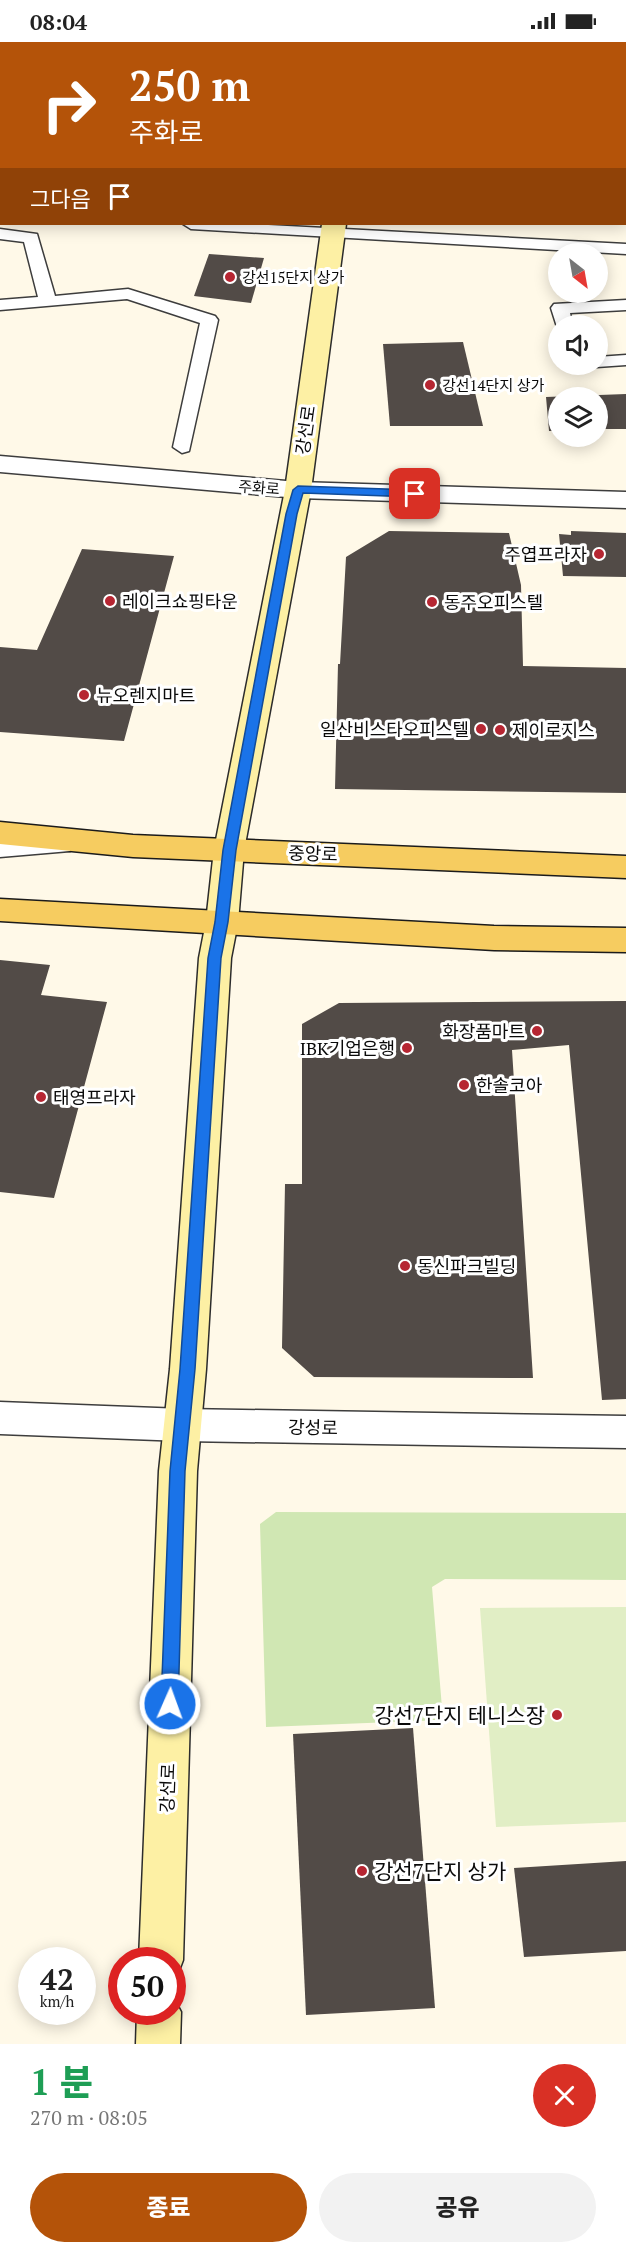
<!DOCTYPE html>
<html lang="ko">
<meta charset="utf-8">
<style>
:root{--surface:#fff;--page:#f2f2f2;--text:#222;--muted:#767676;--accent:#b45309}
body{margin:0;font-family:"PT Serif","Noto Sans KR",serif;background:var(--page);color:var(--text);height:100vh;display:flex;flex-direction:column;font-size:22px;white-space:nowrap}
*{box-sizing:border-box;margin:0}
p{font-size:20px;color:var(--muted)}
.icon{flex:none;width:33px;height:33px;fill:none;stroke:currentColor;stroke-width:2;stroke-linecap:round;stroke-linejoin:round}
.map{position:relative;height:2002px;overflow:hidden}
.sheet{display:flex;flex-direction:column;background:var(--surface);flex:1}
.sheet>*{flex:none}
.top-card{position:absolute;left:0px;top:0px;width:627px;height:183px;box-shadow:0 3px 15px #0003;background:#b45309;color:#fff;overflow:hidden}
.needle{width:39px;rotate:149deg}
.fabs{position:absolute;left:548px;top:201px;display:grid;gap:12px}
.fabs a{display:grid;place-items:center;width:60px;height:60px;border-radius:50%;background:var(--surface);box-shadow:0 3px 15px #0003;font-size:30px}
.speed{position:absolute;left:18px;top:1905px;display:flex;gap:12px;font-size:30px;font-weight:700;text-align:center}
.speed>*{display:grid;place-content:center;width:78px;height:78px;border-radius:50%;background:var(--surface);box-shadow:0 3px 15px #0003;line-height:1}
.speed small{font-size:15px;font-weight:400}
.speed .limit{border:9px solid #d22;background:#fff;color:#111}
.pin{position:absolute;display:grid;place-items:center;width:51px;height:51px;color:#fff;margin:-26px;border-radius:12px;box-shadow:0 3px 9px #0006}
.me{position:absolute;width:66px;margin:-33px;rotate:2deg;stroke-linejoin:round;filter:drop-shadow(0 0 4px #0008)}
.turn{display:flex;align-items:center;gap:21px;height:126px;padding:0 30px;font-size:27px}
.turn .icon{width:78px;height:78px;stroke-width:2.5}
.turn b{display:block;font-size:42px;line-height:51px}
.then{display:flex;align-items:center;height:57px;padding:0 30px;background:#0003;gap:12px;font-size:22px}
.round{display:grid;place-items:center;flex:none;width:63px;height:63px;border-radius:32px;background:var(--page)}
.summary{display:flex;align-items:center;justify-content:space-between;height:102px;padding:0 30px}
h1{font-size:36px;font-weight:800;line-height:45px;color:#1e9e55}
.cta{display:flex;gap:12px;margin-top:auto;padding:12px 30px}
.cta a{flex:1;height:69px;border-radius:36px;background:var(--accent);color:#fff;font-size:24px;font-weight:800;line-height:69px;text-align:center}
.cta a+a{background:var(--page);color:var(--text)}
.status{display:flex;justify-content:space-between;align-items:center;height:42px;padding:0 30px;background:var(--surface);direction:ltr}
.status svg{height:16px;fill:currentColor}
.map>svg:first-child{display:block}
.green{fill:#d0e7b3}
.pitch{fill:#e1eec5}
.building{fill:#524b47}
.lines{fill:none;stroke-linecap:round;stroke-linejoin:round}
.service-casing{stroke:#3d3d3d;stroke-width:3}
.tertiary-casing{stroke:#3d3d3d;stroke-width:3}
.secondary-casing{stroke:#2c2c2c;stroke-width:3}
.primary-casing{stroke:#1b1b1b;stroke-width:3}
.service{fill:#fff;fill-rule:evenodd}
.tertiary{fill:#fff;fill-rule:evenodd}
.secondary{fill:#fdf0a4;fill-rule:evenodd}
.primary{fill:#f6cc60;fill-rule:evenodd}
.route{fill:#1a73e8;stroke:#114b97;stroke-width:1.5}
.poi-dot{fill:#b62632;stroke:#fff;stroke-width:2}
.labels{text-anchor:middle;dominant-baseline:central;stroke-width:6;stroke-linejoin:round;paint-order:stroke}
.far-poi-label{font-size:15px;fill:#0a0a0a;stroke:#fff;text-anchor:start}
.far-street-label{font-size:15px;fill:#0a0a0a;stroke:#fff}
.street-label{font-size:18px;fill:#0a0a0a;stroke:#fff}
.poi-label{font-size:18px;fill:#0a0a0a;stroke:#fff;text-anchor:start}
.near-poi-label{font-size:21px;fill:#0a0a0a;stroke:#fff;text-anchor:end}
</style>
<div class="status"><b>08:04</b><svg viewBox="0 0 49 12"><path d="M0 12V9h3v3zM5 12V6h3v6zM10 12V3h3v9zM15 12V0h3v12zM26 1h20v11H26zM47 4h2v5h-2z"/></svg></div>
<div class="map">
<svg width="626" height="2002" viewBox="0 0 626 2002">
<rect width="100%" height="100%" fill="#fff9e8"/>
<polygon class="green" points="276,1470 626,1471 626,1538 445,1537 432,1545 443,1678 266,1685 260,1482"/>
<g class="pitch">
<polygon points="445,0 626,0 626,160 626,2"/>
<polygon points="626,1565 626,1780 496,1785 480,1566"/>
</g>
<g class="building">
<polygon points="209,212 264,216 251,261 194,254"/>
<polygon points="463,300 483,384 390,384 383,302"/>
<polygon points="626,352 626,387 597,387 597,356 558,356 558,389 549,389 546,355"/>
<polygon points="389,489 509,491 521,543 523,624 626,626 626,751 335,747 338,622 340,622 346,515"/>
<polygon points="571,489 626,491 626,535 563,534 559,492 571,493"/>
<polygon points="82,507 174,514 124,699 0,690 0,605 37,608"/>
<polygon points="0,918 50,923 41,953 107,960 54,1156 0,1150"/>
<polygon points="626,959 626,1357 602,1358 569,1003 512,1008 533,1336 314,1335 282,1306 285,1142 302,1142 302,982 339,961"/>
<polygon points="413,1686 435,1966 306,1973 293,1692"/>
<polygon points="626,1819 626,1909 524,1915 514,1826"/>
</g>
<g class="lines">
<defs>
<g id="service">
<polygon points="82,0 98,0 82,2"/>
<polygon points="150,0 166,0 150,2"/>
<rect x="0" y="72" width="2" height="10"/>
<rect x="0" y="161" width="2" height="10"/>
<polygon points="183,182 251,182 626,202 626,212 191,187"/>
<polygon points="0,187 37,192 55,254 128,247 215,274 218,278 189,409 182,411 173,405 200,281 127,257 0,268 0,258 38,255 24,200 0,197"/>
<polygon points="626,258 626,268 570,271 573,284 558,284 558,288 551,266 554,262"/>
<polygon points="626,313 626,323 597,325 590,322 597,322 597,315"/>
<polygon points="62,795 70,797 73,803 70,809 0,815 0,799"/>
</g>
<g id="tertiary">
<polygon points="0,414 298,440 626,450 626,466 298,456 0,430"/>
<polygon points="0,1360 183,1367 626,1374 626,1406 183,1399 0,1392"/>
</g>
<g id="secondary">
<polygon points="348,0 368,0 369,2 347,2"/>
<polygon points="322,182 346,182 311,448 244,808 238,880 231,916 206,1327 197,1429 183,1918 177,1934 172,1935 172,1918 139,1918 159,1429 170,1327 199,916 206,880 214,808 285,448"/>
<polygon points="172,1953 181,1970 180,2002 136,2002 137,1970 172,1970"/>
</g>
<g id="primary">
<polygon points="0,780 133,793 626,814 626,836 133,815 0,802"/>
<polygon points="0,857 494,884 626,886 626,910 494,908 0,879"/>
</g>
</defs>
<use href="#service" class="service-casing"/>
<use href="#tertiary" class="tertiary-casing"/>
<use href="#secondary" class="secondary-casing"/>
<use href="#primary" class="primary-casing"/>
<use href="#service" class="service"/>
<use href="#tertiary" class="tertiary"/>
<use href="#secondary" class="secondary"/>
<use href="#primary" class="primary"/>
</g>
<polygon class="route" points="298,444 415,448 420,452 415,455 303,451 297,472 236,808 228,880 221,916 195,1327 185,1429 178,1662 176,1668 170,1670 164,1668 161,1662 170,1429 180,1327 208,916 215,880 223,808 286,472 293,448"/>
<g class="poi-dot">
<circle cx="230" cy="235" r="6"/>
<circle cx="430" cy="343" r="6"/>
<circle cx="599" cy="512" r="6"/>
<circle cx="110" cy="559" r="6"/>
<circle cx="432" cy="560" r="6"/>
<circle cx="84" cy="653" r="6"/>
<circle cx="481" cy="687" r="6"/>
<circle cx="500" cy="688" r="6"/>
<circle cx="537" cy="989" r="6"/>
<circle cx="407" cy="1006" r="6"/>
<circle cx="464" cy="1043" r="6"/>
<circle cx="41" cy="1055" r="6"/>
<circle cx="405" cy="1224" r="6"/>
<circle cx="557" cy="1673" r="6"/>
<circle cx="362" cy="1829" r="6"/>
</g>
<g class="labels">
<g class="far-poi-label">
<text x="242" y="235">강선15단지 상가</text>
<text x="442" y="343">강선14단지 상가</text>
</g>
<g class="far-street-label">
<text transform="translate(259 445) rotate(4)">주화로</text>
</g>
<g class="street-label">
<text transform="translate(305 388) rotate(-82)">강선로</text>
<text transform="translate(313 811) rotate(2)">중앙로</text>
<text transform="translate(313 1385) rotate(1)">강성로</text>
<text transform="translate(167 1746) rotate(-88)">강선로</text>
</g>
<g class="poi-label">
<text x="587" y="512" text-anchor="end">주엽프라자</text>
<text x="122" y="559">레이크쇼핑타운</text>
<text x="444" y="560">동주오피스텔</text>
<text x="96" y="653">뉴오렌지마트</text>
<text x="469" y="687" text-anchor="end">일산비스타오피스텔</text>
<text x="512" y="688">제이로지스</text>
<text x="525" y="989" text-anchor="end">화장품마트</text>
<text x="395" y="1006" text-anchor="end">IBK기업은행</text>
<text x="476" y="1043">한솔코아</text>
<text x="53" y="1055">태영프라자</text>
<text x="417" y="1224">동신파크빌딩</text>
</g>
<g class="near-poi-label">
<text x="545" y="1673">강선7단지 테니스장</text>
<text x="374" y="1829" text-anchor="start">강선7단지 상가</text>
</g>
</g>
</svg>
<div class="fabs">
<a><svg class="needle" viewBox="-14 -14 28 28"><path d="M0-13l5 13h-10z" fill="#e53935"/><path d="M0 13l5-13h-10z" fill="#767676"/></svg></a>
<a><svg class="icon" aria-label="sound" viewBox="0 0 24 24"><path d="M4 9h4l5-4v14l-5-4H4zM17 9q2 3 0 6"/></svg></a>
<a><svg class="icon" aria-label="layers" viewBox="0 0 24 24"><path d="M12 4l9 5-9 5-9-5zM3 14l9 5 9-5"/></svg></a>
</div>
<div class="speed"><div>42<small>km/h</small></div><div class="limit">50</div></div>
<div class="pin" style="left:415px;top:452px;background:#d93025"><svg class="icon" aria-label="arrive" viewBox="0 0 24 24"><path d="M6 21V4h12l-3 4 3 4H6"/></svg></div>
<svg class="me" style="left:170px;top:1662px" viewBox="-20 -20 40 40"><circle r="17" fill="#1a73e8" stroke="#fff" stroke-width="3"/><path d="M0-11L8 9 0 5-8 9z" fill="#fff"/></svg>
<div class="top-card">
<div class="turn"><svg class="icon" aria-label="right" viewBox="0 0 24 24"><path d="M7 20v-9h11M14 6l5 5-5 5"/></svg><div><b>250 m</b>주화로</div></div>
<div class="then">그다음<svg class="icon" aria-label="arrive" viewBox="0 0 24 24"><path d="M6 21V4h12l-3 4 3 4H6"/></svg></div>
</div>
</div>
<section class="sheet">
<div class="summary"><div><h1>1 분</h1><p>270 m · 08:05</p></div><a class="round" style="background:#d93025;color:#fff"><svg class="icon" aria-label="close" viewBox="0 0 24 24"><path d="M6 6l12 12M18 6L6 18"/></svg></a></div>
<div class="cta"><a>종료</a><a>공유</a></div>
</section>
